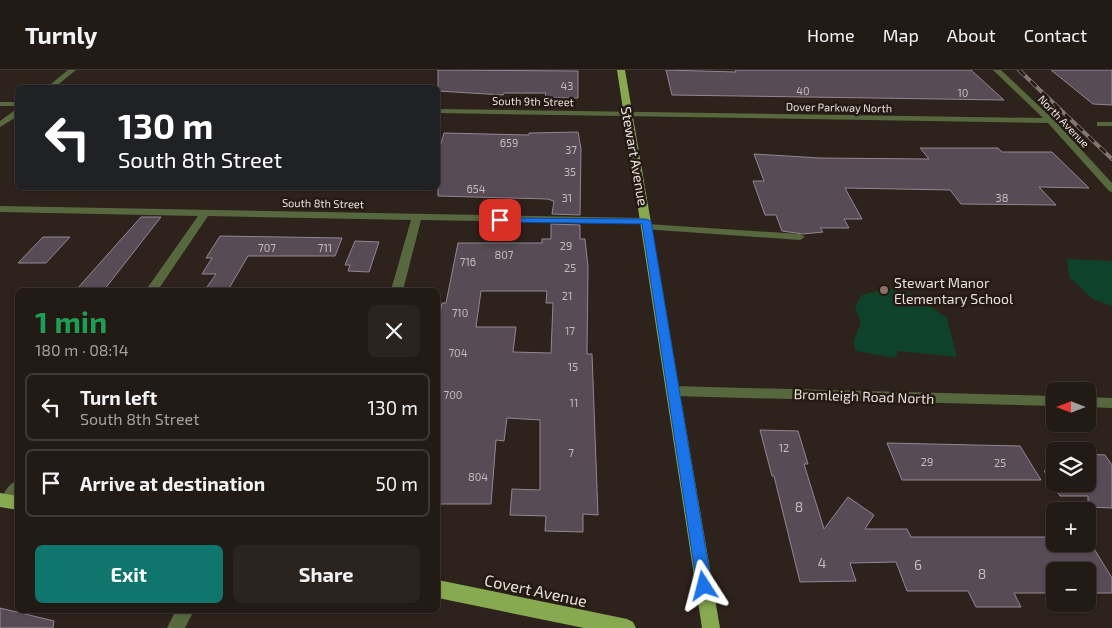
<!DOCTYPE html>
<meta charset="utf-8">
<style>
:root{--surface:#221a15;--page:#2a231e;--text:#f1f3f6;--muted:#a2a1a0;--line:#3f3834;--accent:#0f766e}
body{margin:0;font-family:"Exo 2",sans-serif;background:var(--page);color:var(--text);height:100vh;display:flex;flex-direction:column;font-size:19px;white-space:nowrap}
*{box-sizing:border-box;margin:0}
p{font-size:16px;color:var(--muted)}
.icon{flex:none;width:28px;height:28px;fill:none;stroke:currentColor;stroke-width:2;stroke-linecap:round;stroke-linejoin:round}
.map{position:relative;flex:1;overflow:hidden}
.details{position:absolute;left:15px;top:218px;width:425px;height:325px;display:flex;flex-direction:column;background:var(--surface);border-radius:8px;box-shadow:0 1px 4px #0004,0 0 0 1px var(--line)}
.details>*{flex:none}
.top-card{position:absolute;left:15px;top:15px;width:425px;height:105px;border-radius:8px;box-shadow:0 1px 4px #0004,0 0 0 1px var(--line);background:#202124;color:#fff;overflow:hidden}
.needle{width:32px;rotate:270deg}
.buttons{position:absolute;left:1046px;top:312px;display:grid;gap:10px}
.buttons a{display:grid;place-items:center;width:50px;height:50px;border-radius:8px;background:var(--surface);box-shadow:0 1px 4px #0004,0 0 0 1px var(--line);font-size:25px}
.pin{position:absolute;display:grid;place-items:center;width:42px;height:42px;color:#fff;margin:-21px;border-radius:10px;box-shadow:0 2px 8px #0006}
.me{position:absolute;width:55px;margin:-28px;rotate:351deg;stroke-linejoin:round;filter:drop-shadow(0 0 4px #0008)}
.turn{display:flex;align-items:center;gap:18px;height:105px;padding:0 20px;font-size:22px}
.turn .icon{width:65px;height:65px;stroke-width:2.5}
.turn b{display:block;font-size:35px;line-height:42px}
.round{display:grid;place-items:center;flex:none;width:52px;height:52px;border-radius:8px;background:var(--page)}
.headline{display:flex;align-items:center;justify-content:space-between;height:85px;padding:0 20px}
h1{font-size:30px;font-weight:700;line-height:38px;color:#1e9e55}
.primary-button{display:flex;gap:10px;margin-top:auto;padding:10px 20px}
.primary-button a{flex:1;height:58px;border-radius:8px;background:var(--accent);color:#fff;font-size:20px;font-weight:700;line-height:58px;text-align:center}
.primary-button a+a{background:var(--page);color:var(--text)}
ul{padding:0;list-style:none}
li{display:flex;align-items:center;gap:15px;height:68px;margin:0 10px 8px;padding:0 10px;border:2px solid var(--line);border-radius:8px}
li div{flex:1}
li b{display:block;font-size:19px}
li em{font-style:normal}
header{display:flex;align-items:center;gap:30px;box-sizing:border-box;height:70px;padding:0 25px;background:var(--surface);border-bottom:1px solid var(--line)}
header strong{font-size:24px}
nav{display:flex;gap:28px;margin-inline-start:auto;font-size:18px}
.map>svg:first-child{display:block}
.green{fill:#0f422a}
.building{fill:#574c56;stroke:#928692;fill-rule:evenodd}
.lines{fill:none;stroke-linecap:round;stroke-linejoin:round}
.minor{fill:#57683e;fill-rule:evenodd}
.major{fill:#87aa51;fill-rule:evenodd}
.rail-casing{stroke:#827872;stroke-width:4}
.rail{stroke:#241913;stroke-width:2.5;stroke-dasharray:8;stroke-linecap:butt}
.route{fill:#1a73e8;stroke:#114b97}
.education-dot{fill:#8d6e63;stroke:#241913;stroke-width:2}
.labels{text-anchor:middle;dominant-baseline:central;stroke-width:5;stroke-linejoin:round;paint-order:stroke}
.number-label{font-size:11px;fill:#c4bbba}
.far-street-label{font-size:11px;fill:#e8e0db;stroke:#241913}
.street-label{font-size:14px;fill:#e8e0db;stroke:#241913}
.poi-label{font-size:14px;fill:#e8e0db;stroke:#241913;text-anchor:start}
.near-number-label{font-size:14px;fill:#c4bbba}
.near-street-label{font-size:16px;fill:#e8e0db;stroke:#241913}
</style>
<header>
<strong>Turnly</strong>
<nav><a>Home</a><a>Map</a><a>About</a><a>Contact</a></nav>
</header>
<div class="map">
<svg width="1112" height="558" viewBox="0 0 1112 558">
<rect width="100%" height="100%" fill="#2e221c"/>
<g class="green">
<polygon points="1067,189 1112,191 1112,236 1093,229 1069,207"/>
<polygon points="887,218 913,224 947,248 957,287 898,281 895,288 856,281 853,272 861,253 855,237 862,225"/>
</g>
<g class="building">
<polygon points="438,0 578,1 578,28 545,28 546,23 504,23 503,25 438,21"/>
<polygon points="666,0 736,2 735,0 971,0 1004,30 672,25"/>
<polygon points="1051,0 1112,0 1112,35 1093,34"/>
<polygon points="578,62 581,79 580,145 552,144 554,131 547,129 438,126 438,84 444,63 529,65 529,63"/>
<polygon points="920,78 998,78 1002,82 1052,82 1089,118 1039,117 1056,135 961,134 950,120 845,118 862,149 844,149 849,158 820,158 823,162 803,164 782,161 776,145 765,145 753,111 764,111 754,84 820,88 929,89"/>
<polygon points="141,147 161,147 104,220 76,220"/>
<path d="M551,154l29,1v14h5l3,28 -1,87h5l6,161 -15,-1v18l-38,-1 1,-15 -36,-1 2,-26 28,1v-70l-33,-2 -3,23 -8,-1 -5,64h-53v-180l4,-21h4l12,-60h84v-4h9zM481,221h66l-1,12h7l-2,50 -38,-1 3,-25h-40z"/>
<polygon points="220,166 282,167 342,168 335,186 248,186 228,220 205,220 216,204 202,204 212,188 206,188"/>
<polygon points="43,167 70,167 46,193 18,193"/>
<polygon points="355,171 379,172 369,202 348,201 350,195 345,195"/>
<polygon points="760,360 798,361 808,394 804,394 824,459 848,427 874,445 865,459 907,459 911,467 1055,467 1055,474 1088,474 1088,469 1112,508 1112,523 1088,523 1088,501 1055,501 1055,523 1014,523 1021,537 976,537 968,521 907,521 896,492 850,493 856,511 800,512 774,406 772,406"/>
<polygon points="887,373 1020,376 1041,410 902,410"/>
<polygon points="1088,384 1105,385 1112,395 1112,438 1088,437 1088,426 1060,426 1044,401 1055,401 1055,414 1088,414"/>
<polygon points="0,538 54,551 53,558 0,558"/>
</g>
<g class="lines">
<g class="minor">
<polygon points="68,0 76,0 54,18 46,18"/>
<polygon points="993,0 1001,0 1053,49 1112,113 1112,122 1109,121 1048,53 438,43 438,39 1043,48"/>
<rect x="0" y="32" width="18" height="4"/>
<polygon points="15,40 18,40 18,46 0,57 0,51"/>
<rect x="1097" y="52" width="15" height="4"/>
<polygon points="0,136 646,148 651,151 646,154 421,150 403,220 391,220 411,150 208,146 158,220 146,220 198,146 0,142"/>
<polygon points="647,154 800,164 805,167 800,170 643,159 642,157"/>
<polygon points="673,316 1055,326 1055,336 673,326 668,325 666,321 668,317"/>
<polygon points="1088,327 1112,328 1112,338 1088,337"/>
<path d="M18,410c0,12 2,23 -11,28l-5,-2c-2,-10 6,-22 16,-26z"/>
<polygon points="176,540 194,540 185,558 167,558"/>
</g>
<g class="major">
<polygon points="617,0 625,0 720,558 702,558"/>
<polygon points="0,423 18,426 18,440 0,437"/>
<polygon points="438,510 627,549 633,552 636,558 584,558 438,528"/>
</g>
<defs>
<polyline id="rail" points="1019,0 1112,89"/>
</defs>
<use href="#rail" class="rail-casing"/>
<use href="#rail" class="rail"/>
</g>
<polygon class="route" points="497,148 646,149 651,151 712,516 710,521 704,523 699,521 697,516 642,154 500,152 495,150"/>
<circle class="education-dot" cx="884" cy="220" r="5"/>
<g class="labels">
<g class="number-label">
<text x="567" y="15">43</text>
<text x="803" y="20">40</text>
<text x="963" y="22">10</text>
<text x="509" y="72">659</text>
<text x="571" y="79">37</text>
<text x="570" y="101">35</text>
<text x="476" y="118">654</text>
<text x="567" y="127">31</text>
<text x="1002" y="127">38</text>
<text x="566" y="175">29</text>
<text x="267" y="177">707</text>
<text x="325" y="177">711</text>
<text x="504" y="184">807</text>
<text x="468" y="191">716</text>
<text x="570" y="197">25</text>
<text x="567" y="225">21</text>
<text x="460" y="242">710</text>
<text x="570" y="260">17</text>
<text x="458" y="282">704</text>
<text x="573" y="296">15</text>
<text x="453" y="324">700</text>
<text x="574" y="332">11</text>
<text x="784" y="377">12</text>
<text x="571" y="382">7</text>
<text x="927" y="391">29</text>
<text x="1000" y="392">25</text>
<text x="478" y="406">804</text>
</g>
<g class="far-street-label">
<text transform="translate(533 31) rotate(1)">South 9th Street</text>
<text transform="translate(839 37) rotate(1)">Dover Parkway North</text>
<text transform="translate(1064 51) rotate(46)">North Avenue</text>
<text transform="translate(323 133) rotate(1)">South 8th Street</text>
</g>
<g class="street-label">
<text transform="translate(635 86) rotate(80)">Stewart Avenue</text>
<text transform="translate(864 326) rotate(2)">Bromleigh Road North</text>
</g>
<g class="poi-label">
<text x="894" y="212">Stewart Manor<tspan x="894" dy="16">Elementary School</tspan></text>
</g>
<g class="near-number-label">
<text x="799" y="436">8</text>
<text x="822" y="492">4</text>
<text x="918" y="494">6</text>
<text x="982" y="503">8</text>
</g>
<g class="near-street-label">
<text transform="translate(536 520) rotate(12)">Covert Avenue</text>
</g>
</g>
</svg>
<div class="buttons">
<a><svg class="needle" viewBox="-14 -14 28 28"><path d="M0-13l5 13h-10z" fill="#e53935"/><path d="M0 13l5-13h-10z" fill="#a2a1a0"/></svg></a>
<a><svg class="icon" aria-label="layers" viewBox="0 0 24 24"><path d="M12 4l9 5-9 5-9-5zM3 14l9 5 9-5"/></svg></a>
<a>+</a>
<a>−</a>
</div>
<div class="pin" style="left:500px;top:150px;background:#d93025"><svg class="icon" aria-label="arrive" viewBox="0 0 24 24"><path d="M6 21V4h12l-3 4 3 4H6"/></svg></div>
<svg class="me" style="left:704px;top:516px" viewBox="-20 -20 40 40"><path d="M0-17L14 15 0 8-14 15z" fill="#1a73e8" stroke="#fff" stroke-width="4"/></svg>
<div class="top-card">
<div class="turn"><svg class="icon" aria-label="left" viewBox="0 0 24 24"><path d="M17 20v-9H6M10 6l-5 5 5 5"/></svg><div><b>130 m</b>South 8th Street</div></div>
</div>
<section class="details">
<div class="headline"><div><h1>1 min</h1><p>180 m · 08:14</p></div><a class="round"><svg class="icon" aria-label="close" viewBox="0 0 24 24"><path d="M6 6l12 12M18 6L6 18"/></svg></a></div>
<ul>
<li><svg class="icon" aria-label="left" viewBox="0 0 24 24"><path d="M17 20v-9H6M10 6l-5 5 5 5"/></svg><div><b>Turn left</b><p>South 8th Street</p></div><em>130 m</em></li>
<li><svg class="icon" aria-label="arrive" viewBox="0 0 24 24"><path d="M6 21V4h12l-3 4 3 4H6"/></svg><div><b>Arrive at destination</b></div><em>50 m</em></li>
</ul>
<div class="primary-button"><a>Exit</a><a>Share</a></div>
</section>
</div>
